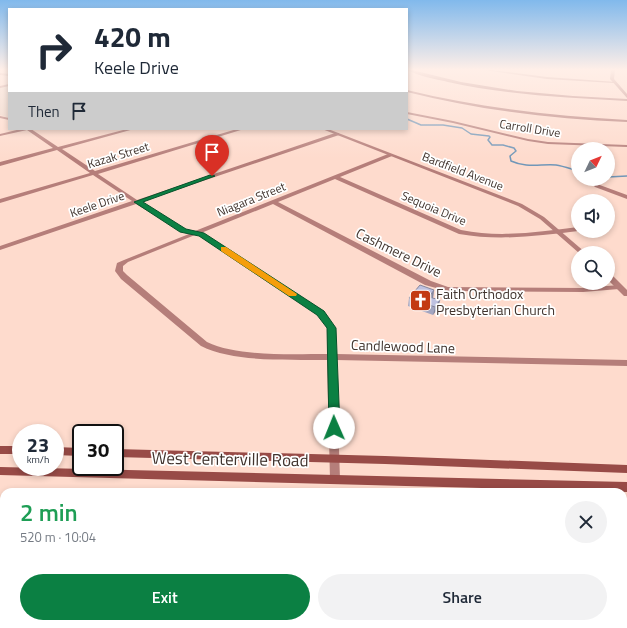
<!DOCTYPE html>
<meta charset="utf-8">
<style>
:root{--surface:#fff;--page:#f2f2f3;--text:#1f2937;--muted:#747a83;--accent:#0b8043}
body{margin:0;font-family:"Titillium Web",sans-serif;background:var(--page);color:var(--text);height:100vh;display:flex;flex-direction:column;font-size:15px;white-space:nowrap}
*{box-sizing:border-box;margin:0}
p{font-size:13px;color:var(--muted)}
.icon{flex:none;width:22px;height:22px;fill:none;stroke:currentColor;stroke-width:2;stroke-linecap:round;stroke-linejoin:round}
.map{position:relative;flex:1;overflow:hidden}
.drawer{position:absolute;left:0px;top:488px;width:627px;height:140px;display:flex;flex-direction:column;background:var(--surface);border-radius:12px 12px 0 0;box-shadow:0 2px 6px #0003}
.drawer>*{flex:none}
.hud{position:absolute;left:8px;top:8px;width:400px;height:122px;border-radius:0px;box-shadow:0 2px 6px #0003;background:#fff;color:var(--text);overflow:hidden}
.needle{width:26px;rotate:47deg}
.fabs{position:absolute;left:571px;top:142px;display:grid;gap:8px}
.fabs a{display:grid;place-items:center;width:44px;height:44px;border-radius:50%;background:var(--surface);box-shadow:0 2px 6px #0003;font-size:20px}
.speed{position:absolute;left:12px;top:424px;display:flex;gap:8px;font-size:20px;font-weight:700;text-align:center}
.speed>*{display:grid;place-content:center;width:52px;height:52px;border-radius:50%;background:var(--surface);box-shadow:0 2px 6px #0003;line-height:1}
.speed small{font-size:10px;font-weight:400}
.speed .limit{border:2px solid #111;border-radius:6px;background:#fff;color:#111}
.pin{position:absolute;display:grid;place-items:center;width:34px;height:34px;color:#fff;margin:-41px -17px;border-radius:50% 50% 50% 0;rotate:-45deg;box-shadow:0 0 4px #0007}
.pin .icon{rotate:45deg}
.me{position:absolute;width:44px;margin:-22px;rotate:359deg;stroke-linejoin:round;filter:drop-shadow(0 0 3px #0008)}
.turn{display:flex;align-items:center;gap:14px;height:84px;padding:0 20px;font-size:18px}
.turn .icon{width:52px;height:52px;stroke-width:2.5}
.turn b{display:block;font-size:28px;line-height:34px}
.then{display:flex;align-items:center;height:38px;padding:0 20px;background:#0003;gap:8px;font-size:15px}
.round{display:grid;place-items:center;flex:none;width:42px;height:42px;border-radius:21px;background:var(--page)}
.head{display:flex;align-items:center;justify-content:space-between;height:68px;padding:0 20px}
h1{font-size:24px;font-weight:600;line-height:30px;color:#1e9e55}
.action{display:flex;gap:8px;margin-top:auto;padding:8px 20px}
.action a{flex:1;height:46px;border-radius:24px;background:var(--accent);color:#fff;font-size:16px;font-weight:600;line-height:46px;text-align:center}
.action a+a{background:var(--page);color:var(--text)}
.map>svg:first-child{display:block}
.education{fill:#ebd5c8}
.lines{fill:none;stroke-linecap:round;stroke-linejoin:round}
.stream{stroke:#7197b8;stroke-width:1.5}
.minor{fill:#b57e7a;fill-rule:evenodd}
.tertiary{fill:#b57e7a;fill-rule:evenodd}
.secondary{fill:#984b47;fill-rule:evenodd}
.wall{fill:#a3a6c1}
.shaded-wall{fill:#85879d}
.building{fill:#bec1e0;stroke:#85879d}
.route{fill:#0b8043;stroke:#07532c}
.slow{fill:#f59e0b}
.labels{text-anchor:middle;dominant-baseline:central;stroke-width:3.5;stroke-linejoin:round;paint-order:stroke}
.far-street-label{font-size:12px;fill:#41342e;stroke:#fff}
.street-label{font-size:14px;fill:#41342e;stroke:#fff}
.poi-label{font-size:14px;fill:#41342e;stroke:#fff;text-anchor:start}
.near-street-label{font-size:17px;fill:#41342e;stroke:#fff}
</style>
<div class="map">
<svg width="627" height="628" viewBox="0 0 627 628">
<rect width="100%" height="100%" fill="#fedbcd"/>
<polygon class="education" points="9,85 9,118 0,115 0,88"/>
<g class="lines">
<g class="stream">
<path d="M407,119l14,6h22l19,3 9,6 18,2 1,1 -2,3 4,5h11l11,3 2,3 -6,5 1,5c15,7 29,3 45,4 7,1 15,4 22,6"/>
<polyline points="608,177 627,176"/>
</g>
<g class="minor">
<path d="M407,70h5l49,12 56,9 56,5 54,3v2c-60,-3 -120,-6 -179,-19 -13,-3 -29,-6 -41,-12z"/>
<polygon points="484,70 492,70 547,77 616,82 614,83 547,79"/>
<polygon points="0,73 9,74 9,76 0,75"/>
<polygon points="9,84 9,86 0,88 0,86"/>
<path d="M407,90c73,18 146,26 220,30v2c-75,-3 -148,-12 -220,-30z"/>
<polygon points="407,112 453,121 528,139 548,142 627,145 627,147 548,144 528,141 453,123 407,114"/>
<polygon points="0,116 9,118 9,120 0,118"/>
<path d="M21,129h10l27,18 69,-18h7l-72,20 33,22 142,-42h7l-146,45 39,26 198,-67h4v2l-198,67 44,27 10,2 193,-77h4v2l-52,21 121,53c39,8 78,2 117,-3v4c-40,5 -79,10 -119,3l-124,-55 -57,23 153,79 17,6 135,1 36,-3 4,2 -4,2 -36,3 -136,-1 -22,-6 -152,-81 -72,29 123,78 11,17 1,26 291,6v6l-291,-6 4,119 -1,3 -4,2 -4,-2 -1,-3 -3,-119c-37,-1 -92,3 -126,-14l-80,-67 -6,-8 2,-8 7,-3 65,-26 -8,-3 -45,-27 -136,46v-4l132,-45 -39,-26 -93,28v-4l90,-26 -33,-23 -57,16v-4l53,-14 -26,-18 -27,6v-2zM195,235l4,1 119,79 9,13v26c-34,0 -89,3 -120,-12l-80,-67 -4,-4v-5l5,-4z"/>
<polygon points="597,184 627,195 627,199 595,187 594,186"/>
<polygon points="611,211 614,213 608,217 608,212"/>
<rect x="0" y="552" width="4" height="12"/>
<rect x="623" y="578" width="4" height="12"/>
</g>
<g class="tertiary">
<polygon points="611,70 615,70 614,79 627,94 627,98 610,79"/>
<polygon points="322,129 328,129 522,204 544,217 586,253 579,253 540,219 518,206"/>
<polygon points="608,274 611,274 627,290 627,296 624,296 608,280"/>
</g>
<g class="secondary">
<rect x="0" y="446" width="21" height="8"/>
<polygon points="55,447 81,448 81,456 55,455"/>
<polygon points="115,449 385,456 627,465 627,473 385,464 115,457"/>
<polygon points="0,467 627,482 627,492 0,475"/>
</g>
</g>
<polygon class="wall" points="434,290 433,298 440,300 438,308 433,315 408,306 409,298"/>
<g class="shaded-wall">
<polygon points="434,290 433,298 428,305 429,297"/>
<polygon points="440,300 438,308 433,315 435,307"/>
</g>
<polygon class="building" points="420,285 434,290 429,297 440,300 435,307 409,298"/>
<linearGradient id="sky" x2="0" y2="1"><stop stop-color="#81b9ec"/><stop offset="0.44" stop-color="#ffefe8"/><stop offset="1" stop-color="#ffefe8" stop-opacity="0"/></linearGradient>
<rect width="627" height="158" fill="url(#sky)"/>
<polygon class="route" points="210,175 215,176 143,202 186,229 204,233 324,311 336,328 340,428 339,431 334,433 330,431 329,428 327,328 317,315 199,236 180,232 134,202"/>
<polygon class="slow" points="221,247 226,247 297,294 296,296 289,296 221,251"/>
<defs>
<symbol id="church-square" viewBox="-11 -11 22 22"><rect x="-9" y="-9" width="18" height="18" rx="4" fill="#c33a12" stroke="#fff"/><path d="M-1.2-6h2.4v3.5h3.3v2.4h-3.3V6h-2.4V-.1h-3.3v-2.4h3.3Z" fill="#fff"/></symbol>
</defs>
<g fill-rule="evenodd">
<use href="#church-square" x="408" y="288" width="25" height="25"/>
</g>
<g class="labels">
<g class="far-street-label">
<text transform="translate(530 128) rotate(9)">Carroll Drive</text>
<text transform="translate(118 155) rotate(-17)">Kazak Street</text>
<text transform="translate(463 171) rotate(21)">Bardfield Avenue</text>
<text transform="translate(251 199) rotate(-22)">Niagara Street</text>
<text transform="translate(97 204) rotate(-19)">Keele Drive</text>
<text transform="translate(434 208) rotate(23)">Sequoia Drive</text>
</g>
<g class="street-label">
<text transform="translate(399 252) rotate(26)">Cashmere Drive</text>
<text transform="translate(403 346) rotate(2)">Candlewood Lane</text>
</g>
<g class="poi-label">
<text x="436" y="293">Faith Orthodox<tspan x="436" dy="16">Presbyterian Church</tspan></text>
</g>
<g class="near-street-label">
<text transform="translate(230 459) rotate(1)">West Centerville Road</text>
</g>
</g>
</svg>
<div class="fabs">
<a><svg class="needle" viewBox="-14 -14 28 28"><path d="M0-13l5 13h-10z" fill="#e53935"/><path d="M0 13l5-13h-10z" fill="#747a83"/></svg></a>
<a><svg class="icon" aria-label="sound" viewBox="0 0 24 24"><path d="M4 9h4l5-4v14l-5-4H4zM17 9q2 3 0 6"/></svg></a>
<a><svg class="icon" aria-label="search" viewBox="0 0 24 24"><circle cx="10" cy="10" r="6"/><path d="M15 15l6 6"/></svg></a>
</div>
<div class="speed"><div>23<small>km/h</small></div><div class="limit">30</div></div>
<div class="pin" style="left:212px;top:176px;background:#d93025"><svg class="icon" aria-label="arrive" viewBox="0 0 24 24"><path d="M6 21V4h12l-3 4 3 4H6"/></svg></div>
<svg class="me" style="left:334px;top:428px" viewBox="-20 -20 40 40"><circle r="19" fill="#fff"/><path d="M0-13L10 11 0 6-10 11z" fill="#0b8043"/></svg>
<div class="hud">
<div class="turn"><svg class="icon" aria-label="right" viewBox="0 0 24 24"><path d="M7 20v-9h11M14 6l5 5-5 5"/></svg><div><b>420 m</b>Keele Drive</div></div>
<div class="then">Then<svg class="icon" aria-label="arrive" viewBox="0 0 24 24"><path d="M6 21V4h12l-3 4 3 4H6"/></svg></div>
</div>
<section class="drawer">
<div class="head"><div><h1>2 min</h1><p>520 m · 10:04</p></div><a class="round"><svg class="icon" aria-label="close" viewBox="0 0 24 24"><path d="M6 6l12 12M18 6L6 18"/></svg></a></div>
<div class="action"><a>Exit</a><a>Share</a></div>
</section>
</div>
